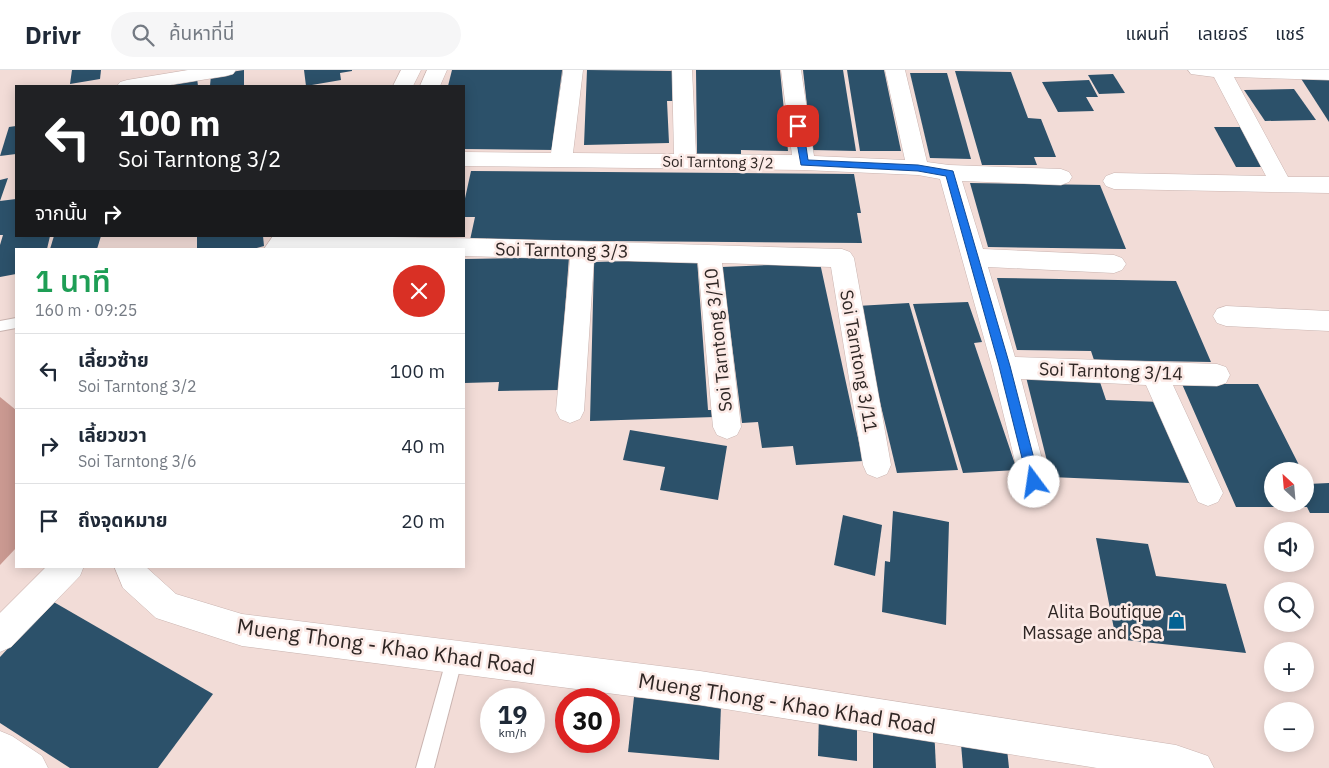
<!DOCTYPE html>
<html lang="th">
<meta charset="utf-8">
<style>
:root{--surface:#fff;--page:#f6f6f7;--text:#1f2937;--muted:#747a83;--line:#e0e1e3}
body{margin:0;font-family:"IBM Plex Sans","Noto Sans Thai",sans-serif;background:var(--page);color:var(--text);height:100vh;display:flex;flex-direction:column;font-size:19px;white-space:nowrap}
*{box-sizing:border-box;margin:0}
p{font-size:16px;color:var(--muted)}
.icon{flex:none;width:28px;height:28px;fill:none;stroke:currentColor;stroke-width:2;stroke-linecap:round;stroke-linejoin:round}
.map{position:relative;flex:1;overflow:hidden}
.sheet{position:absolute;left:15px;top:178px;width:450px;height:320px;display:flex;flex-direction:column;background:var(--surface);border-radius:0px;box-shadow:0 2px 12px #0003}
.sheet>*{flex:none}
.top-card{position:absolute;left:15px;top:15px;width:450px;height:152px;border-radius:0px;box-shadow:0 2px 12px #0003;background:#202124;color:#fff;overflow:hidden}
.needle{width:32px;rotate:334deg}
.controls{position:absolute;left:1264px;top:392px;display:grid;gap:10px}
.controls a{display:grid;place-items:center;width:50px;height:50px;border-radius:50%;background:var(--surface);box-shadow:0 2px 12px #0003;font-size:25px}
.speed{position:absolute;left:480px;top:618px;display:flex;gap:10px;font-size:25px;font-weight:700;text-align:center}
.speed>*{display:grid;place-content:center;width:65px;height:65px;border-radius:50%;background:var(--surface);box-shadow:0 2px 12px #0003;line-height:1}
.speed small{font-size:12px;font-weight:400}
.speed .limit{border:8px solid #d22;background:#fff;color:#111}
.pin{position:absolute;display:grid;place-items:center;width:42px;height:42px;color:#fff;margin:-21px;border-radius:10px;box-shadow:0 2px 8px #0006}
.me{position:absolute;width:55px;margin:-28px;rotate:346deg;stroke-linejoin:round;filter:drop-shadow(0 0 4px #0008)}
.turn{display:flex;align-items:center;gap:18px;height:105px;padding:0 20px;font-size:22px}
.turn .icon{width:65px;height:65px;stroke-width:2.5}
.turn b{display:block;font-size:35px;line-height:42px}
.then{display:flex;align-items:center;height:48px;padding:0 20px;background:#0003;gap:10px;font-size:19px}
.round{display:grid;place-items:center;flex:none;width:52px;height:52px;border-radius:26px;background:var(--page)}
.overview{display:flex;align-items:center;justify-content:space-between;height:85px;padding:0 20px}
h1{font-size:30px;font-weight:600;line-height:38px;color:#1e9e55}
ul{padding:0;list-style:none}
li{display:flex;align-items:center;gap:15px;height:75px;padding:0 20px;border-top:1px solid var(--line)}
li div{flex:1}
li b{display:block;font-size:19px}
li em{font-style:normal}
header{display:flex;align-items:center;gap:30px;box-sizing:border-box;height:70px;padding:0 25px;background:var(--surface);border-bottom:1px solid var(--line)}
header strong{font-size:24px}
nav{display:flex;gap:28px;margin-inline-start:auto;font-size:18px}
.search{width:350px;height:45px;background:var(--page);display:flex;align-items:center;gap:12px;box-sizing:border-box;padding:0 18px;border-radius:28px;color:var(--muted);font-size:19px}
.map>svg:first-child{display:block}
.water{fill:#ca9991}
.building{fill:#2c516a}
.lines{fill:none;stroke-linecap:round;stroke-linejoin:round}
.lane-casing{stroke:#cab4b0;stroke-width:2}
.street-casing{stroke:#cab4b0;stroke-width:1}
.secondary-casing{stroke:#cab4b0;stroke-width:1}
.lane{fill:#fff;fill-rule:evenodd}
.street{fill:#fff;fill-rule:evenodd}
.secondary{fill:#fff;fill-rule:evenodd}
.route{fill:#1a73e8;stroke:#114b97}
.labels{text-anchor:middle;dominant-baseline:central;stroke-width:5;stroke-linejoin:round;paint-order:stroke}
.far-street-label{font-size:15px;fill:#2e2624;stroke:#fceae6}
.street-label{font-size:18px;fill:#2e2624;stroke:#fceae6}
.poi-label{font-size:18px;fill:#2e2624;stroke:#fceae6;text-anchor:end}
.near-street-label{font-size:21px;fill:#2e2624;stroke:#fceae6}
</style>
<header>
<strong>Drivr</strong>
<div class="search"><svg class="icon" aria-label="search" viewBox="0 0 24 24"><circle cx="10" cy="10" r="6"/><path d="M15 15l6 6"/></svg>ค้นหาที่นี่</div>
<nav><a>แผนที่</a><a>เลเยอร์</a><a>แชร์</a></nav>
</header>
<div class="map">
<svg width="1329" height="698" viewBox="0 0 1329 698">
<rect width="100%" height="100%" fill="#f2dcd7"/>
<polygon class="water" points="0,327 16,340 16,478 0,495"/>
<g class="building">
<polygon points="72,0 101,0 100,9 70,14"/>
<polygon points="244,0 244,16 210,16 211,5"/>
<polygon points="304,0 352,0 352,1 340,3 341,10 306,16"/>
<polygon points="452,0 564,0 557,80 464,79 464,16 448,16"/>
<polygon points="587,0 675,1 676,31 667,31 669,73 584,75"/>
<polygon points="696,0 780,0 788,81 741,80 741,84 697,84"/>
<polygon points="803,0 843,0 856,81 812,80"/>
<polygon points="847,0 884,0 901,81 860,81"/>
<polygon points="955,1 1011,2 1028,48 1041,49 1056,87 1034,87 1037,95 982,95"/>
<polygon points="910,3 947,3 971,89 930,88"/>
<polygon points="1113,4 1125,23 1099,24 1088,5"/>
<polygon points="1300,7 1329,8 1329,52"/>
<polygon points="197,8 198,16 162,16 162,15"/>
<polygon points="1089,10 1098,27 1086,27 1094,41 1058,42 1042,12"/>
<polygon points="1294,19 1316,50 1265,51 1244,20"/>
<polygon points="16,56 16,84 0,86 9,57"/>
<polygon points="1214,57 1243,57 1266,97 1236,97"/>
<polygon points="471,101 854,104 861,143 857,143 862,173 470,170 475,147 464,147 464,133"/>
<polygon points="8,108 0,131 16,129 16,166 50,166 47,179 16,179 16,204 0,207 0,175 3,165 0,165 0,110"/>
<polygon points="970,113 1100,115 1126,179 988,177"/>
<polygon points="54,166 101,166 97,179 50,179"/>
<polygon points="197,166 263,166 264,176 253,179 197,179"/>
<polygon points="569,187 559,320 498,321 499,312 464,313 465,189"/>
<polygon points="697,189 708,340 715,340 715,347 590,351 594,192"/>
<polygon points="820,193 863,391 796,395 793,376 762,378 758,352 742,353 722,197"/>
<polygon points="997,208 1176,211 1211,292 1094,290 1091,281 1017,280"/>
<polygon points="968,232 982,272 974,273 1017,400 963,403 913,234"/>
<polygon points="909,233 958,400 897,403 857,236"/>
<polygon points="1026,307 1099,309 1106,330 1161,332 1190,413 1051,407"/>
<polygon points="1182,314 1258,314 1302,401 1272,401 1272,434 1305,434 1305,408 1308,414 1329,413 1329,443 1310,443 1307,437 1236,437"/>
<polygon points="630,360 727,376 718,430 660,420 665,397 623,390"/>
<polygon points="893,441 949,452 946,555 882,542 885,491 890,492"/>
<polygon points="843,445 882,455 875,506 834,495"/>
<polygon points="1096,468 1148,474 1156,506 1226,514 1246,583 1116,569"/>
<polygon points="52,531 213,624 158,698 70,698 0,653 0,587"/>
<polygon points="634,627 721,635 719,690 628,682"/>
<polygon points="819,642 857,647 857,691 818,686"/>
<polygon points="873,648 934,657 936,698 873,698"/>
<polygon points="961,674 1007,679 1009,698 963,698"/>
</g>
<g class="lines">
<defs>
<g id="lane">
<polygon points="16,248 16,258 0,261 0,251"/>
<polygon points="455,579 461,581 463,587 434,698 416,698 447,587 449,581"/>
</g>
<g id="street">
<polygon points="188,0 236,0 233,4 226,6 164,16 117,16 120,12 127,10"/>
<polygon points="427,0 447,0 440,16 420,16"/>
<polygon points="563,0 583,0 573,83 674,84 672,0 692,0 696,84 792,85 781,0 801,0 814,86 905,90 885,0 905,0 927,92 949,95 1061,99 1069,102 1072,107 1069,112 1061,115 962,111 983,179 1114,185 1122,188 1126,194 1122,200 1114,203 988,197 1015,287 1217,294 1226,297 1230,305 1226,313 1217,316 1173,315 1223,423 1218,432 1208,436 1198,432 1146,315 1021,309 1048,412 1044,421 1034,425 1024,421 1020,412 992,297 940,109 918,105 804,100 464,96 464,82 551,83"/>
<polygon points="1188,0 1329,0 1329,10 1234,7 1288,107 1329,107 1329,123 1114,119 1106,116 1103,111 1106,106 1114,103 1266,106 1214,7 1191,4"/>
<path d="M273,166c191,0 379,8 569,13l8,3 4,6 37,207 -4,9 -10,4 -10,-4 -4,-9 -32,-198 -109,-4 19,164 -4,8 -10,4 -10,-4 -4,-8 -15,-164 -104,-3 -10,151 -4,8 -10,4 -10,-4 -4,-8 14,-152 -106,-3v-7h-181l-8,-3 -4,-6z"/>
<polygon points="1226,236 1329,241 1329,261 1226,256 1217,253 1213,246 1217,239"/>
<polygon points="47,496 84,496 80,506 11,577 0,582 0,543"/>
<polygon points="0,661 12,666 42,686 48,698 0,698"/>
</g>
<g id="secondary">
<polygon points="401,0 421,0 413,16 393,16"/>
<polygon points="273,166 299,166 290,179 264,179"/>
<polygon points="114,496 145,496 176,524 242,544 700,601 1176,675 1208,686 1214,698 1097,698 700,635 242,576 156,548 123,518"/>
</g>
</defs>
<use href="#lane" class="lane-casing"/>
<use href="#street" class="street-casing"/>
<use href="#secondary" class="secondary-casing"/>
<use href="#lane" class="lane"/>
<use href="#street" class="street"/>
<use href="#secondary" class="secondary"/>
</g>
<polygon class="route" points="798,53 803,56 808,90 918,95 953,101 1010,296 1040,412 1038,416 1034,418 1030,416 1028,412 999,296 946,106 918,101 801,95 794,56"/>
<defs>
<symbol id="shop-bare" viewBox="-9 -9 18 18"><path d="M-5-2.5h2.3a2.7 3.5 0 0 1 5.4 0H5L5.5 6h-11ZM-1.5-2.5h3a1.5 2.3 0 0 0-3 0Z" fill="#046292" stroke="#fceae6" stroke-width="2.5" paint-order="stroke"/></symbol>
</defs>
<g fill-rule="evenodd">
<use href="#shop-bare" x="1164" y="538" width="25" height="25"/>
</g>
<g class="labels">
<g class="far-street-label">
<text transform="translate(718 92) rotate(1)">Soi Tarntong 3/2</text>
</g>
<g class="street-label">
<text transform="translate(562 180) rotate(1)">Soi Tarntong 3/3</text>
<text transform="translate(718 270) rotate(-96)">Soi Tarntong 3/10</text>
<text transform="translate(859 291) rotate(80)">Soi Tarntong 3/11</text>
<text transform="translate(1111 301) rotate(2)">Soi Tarntong 3/14</text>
</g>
<g class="poi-label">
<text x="1162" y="541">Alita Boutique<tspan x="1162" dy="21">Massage and Spa</tspan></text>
</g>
<g class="near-street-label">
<text transform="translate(386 576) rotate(8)">Mueng Thong - Khao Khad Road</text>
<text transform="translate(787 633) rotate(9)">Mueng Thong - Khao Khad Road</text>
</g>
</g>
</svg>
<div class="controls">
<a><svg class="needle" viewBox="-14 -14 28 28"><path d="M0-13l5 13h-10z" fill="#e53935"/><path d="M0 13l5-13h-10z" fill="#747a83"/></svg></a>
<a><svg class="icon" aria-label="sound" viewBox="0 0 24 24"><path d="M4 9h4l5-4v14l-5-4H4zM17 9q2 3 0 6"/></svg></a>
<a><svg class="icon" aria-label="search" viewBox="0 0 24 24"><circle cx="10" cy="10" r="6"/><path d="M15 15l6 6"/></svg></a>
<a>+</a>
<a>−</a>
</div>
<div class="speed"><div>19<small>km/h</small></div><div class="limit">30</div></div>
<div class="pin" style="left:798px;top:56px;background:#d93025"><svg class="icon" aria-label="arrive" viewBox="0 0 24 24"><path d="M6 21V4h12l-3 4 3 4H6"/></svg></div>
<svg class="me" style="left:1034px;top:412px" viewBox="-20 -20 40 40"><circle r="19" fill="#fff"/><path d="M0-13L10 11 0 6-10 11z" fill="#1a73e8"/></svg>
<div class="top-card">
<div class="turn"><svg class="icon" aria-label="left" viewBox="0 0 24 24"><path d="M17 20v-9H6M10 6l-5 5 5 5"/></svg><div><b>100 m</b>Soi Tarntong 3/2</div></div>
<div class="then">จากนั้น<svg class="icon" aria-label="right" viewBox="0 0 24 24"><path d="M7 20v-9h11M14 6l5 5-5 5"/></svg></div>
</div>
<section class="sheet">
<div class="overview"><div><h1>1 นาที</h1><p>160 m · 09:25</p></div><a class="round" style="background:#d93025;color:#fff"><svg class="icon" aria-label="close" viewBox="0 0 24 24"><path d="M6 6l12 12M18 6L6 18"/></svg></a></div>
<ul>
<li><svg class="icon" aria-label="left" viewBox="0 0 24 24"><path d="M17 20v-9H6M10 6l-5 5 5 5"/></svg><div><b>เลี้ยวซ้าย</b><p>Soi Tarntong 3/2</p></div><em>100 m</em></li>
<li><svg class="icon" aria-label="right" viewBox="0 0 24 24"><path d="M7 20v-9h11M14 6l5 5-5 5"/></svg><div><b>เลี้ยวขวา</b><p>Soi Tarntong 3/6</p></div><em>40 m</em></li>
<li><svg class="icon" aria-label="arrive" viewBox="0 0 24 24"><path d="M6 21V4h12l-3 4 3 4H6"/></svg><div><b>ถึงจุดหมาย</b></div><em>20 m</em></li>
</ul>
</section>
</div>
